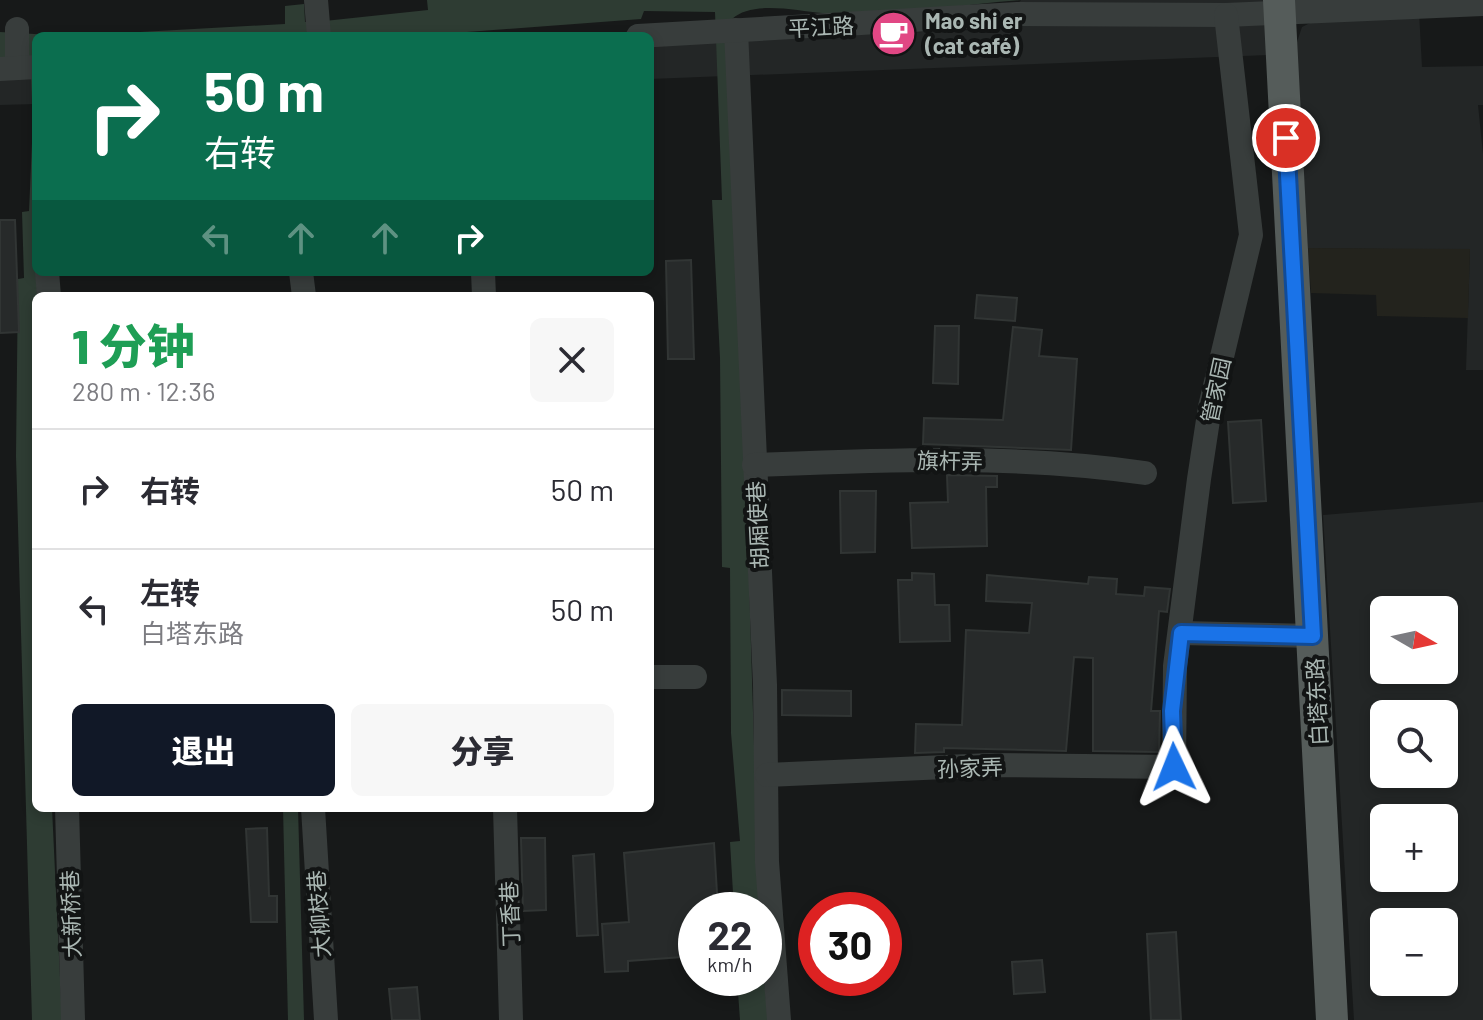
<!DOCTYPE html>
<html lang="zh">
<meta charset="utf-8">
<style>
:root{--surface:#fff;--page:#f7f7f7;--text:#2b2b33;--muted:#7c7c81;--line:#e1e1e2;--accent:#111827}
body{margin:0;font-family:Barlow,"Noto Sans SC",sans-serif;background:var(--page);color:var(--text);height:100vh;display:flex;flex-direction:column;font-size:30px;white-space:nowrap}
*{box-sizing:border-box;margin:0}
p{font-size:26px;color:var(--muted)}
.icon{flex:none;width:44px;height:44px;fill:none;stroke:currentColor;stroke-width:2;stroke-linecap:round;stroke-linejoin:round}
.map{position:relative;flex:1;overflow:hidden}
.sheet{position:absolute;left:32px;top:292px;width:622px;height:520px;display:flex;flex-direction:column;background:var(--surface);border-radius:12px;box-shadow:0 4px 12px #0003}
.sheet>*{flex:none}
.guide{position:absolute;left:32px;top:32px;width:622px;height:244px;border-radius:12px;box-shadow:0 4px 12px #0003;background:#0b6e4f;color:#fff;overflow:hidden}
.needle{width:52px;rotate:99deg}
.fabs{position:absolute;left:1370px;top:596px;display:grid;gap:16px}
.fabs a{display:grid;place-items:center;width:88px;height:88px;border-radius:12px;background:var(--surface);box-shadow:0 4px 12px #0003;font-size:40px}
.speed{position:absolute;left:678px;top:892px;display:flex;gap:16px;font-size:40px;font-weight:700;text-align:center}
.speed>*{display:grid;place-content:center;width:104px;height:104px;border-radius:50%;background:var(--surface);box-shadow:0 4px 12px #0003;line-height:1}
.speed small{font-size:20px;font-weight:400}
.speed .limit{border:12px solid #d22;background:#fff;color:#111}
.pin{position:absolute;display:grid;place-items:center;width:68px;height:68px;color:#fff;margin:-34px;border:4px solid #fff;border-radius:50%;box-shadow:0 2px 8px #0007}
.me{position:absolute;width:88px;margin:-44px;rotate:358deg;stroke-linejoin:round;filter:drop-shadow(0 0 6px #0008)}
.turn{display:flex;align-items:center;gap:28px;height:168px;padding:0 40px;font-size:36px}
.turn .icon{width:104px;height:104px;stroke-width:2.5}
.turn b{display:block;font-size:56px;line-height:68px}
.lanes{display:flex;align-items:center;height:76px;padding:0 40px;background:#0003;justify-content:center;gap:40px;direction:ltr}
.lanes .off{opacity:.35}
.round{display:grid;place-items:center;flex:none;width:84px;height:84px;border-radius:12px;background:var(--page)}
.head{display:flex;align-items:center;justify-content:space-between;height:136px;padding:0 40px}
h1{font-size:48px;font-weight:800;line-height:60px;color:#1e9e55}
.action{display:flex;gap:16px;margin-top:auto;padding:16px 40px}
.action a{flex:1;height:92px;border-radius:12px;background:var(--accent);color:#fff;font-size:32px;font-weight:800;line-height:92px;text-align:center}
.action a+a{background:var(--page);color:var(--text)}
ul{padding:0;list-style:none}
li{display:flex;align-items:center;gap:24px;height:120px;padding:0 40px;border-top:2px solid var(--line)}
li div{flex:1}
li b{display:block;font-size:30px}
li em{font-style:normal}
.map>svg:first-child{display:block}
.built{fill:#232626;fill-rule:evenodd}
.green{fill:#23231d}
.water{fill:#2e3c33}
.building{fill:#272a2a;stroke:#313534;stroke-width:2}
.lines{fill:none;stroke-linecap:round;stroke-linejoin:round}
.minor{stroke:#383d3c;stroke-width:24}
.major{stroke:#555c5a;stroke-width:32}
.route-casing{stroke:#114b97;stroke-width:20}
.route{stroke:#1a73e8;stroke-width:14}
.labels{text-anchor:middle;dominant-baseline:central;stroke-width:8;stroke-linejoin:round;paint-order:stroke}
.poi-label{font-size:22px;font-weight:bold;fill:#aab7b3;stroke:#121414;text-anchor:start}
.street-label{font-size:22px;fill:#aab7b3;stroke:#121414}
</style>
<div class="map">
<svg width="1483" height="1020" viewBox="0 0 1483 1020">
<rect width="100%" height="100%" fill="#171919"/>
<g class="built">
<polygon points="1021,0 1266,0 1269,55 650,79 650,43 996,29"/>
<polygon points="1419,12 1422,67 1483,66 1483,105 1478,105 1483,154 1483,370 1466,370 1470,250 1308,248 1296,45 1302,27 1316,20"/>
<polygon points="36,71 36,104 0,105 0,73"/>
<path d="M1483,502v518h-129l-31,-505zM1384,610h60v60h-60zM1384,714h60v60h-60zM1384,818h60v60h-60zM1384,922h60v60h-60z"/>
</g>
<polygon class="green" points="1308,248 1470,249 1468,318 1377,316 1376,295 1311,293"/>
<g class="water">
<path d="M427,0h594c-65,5 -134,17 -199,13 -25,-2 -70,-13 -90,6l27,891h-25l-4,-68 10,-1 -9,-108 -1,-165 -8,-1 -2,-209 -8,-158h10l-7,-188 -71,-1 -3,8 -227,17h-378v236l7,24h-7v512h16l10,212h-30l-16,-564 2,-177 6,-1 -2,-66 7,-1 4,-91 -3,-60 -30,1v-29l69,4 216,-12v-18l19,-2 1,18h10l113,-12z"/>
<polygon points="283,808 298,808 304,1020 288,1020"/>
<polygon points="737,978 764,978 768,1020 740,1020"/>
</g>
<g class="building">
<polygon points="0,220 15,220 19,332 0,333"/>
<polygon points="691,260 694,359 668,359 666,261"/>
<polygon points="977,295 1017,298 1015,321 975,318"/>
<polygon points="935,326 959,326 958,384 933,383"/>
<polygon points="1013,327 1042,330 1039,356 1077,359 1071,450 923,444 924,418 1003,420"/>
<polygon points="1261,420 1266,501 1233,503 1228,422"/>
<polygon points="947,475 997,476 997,487 986,487 987,546 912,548 910,503 948,502"/>
<polygon points="840,491 876,491 875,552 841,553"/>
<polygon points="912,573 934,574 935,605 949,605 950,641 900,642 898,580 912,580"/>
<polygon points="987,575 1088,584 1089,577 1117,579 1116,594 1144,596 1145,587 1170,589 1167,612 1159,611 1151,711 1160,711 1159,752 1093,751 1093,658 1074,657 1066,751 944,748 944,752 915,753 916,724 962,725 966,630 1029,633 1032,603 986,601"/>
<polygon points="782,690 851,691 851,716 782,715"/>
<polygon points="267,828 269,896 277,896 277,922 251,922 246,829"/>
<polygon points="521,838 545,838 546,910 523,911"/>
<polygon points="714,843 718,910 696,910 696,956 628,961 628,971 605,972 602,924 629,922 624,853"/>
<polygon points="594,854 598,935 577,936 573,856"/>
<polygon points="1176,932 1181,1020 1151,1020 1147,934"/>
<polygon points="1042,960 1045,992 1014,994 1012,962"/>
<polygon points="417,987 420,1020 392,1020 389,989"/>
</g>
<g class="lines">
<g class="minor">
<polyline points="316,0 319,36"/>
<polyline points="17,29 17,68"/>
<polyline points="736,30 765,685 767,862 779,1020"/>
<polyline points="638,36 1017,14 1226,15 1483,4"/>
<polyline points="0,69 36,67"/>
<polyline points="47,272 49,296"/>
<polyline points="301,272 304,296"/>
<polyline points="483,272 484,296"/>
<path d="M754,465c130,-5 261,-11 391,8"/>
<polyline points="1181,633 1313,636"/>
<polyline points="650,677 695,677"/>
<polyline points="767,775 990,765 1174,767 1175,666 1199,479 1210,407 1251,235 1226,15"/>
<polyline points="67,808 73,1020"/>
<polyline points="313,808 326,1020"/>
<polyline points="505,808 511,1020"/>
</g>
<polyline class="major" points="1279,0 1332,1020"/>
</g>
<g class="lines">
<defs>
<polyline id="route" points="1174,767 1172,711 1181,633 1313,636 1286,138"/>
</defs>
<use href="#route" class="route-casing"/>
<use href="#route" class="route"/>
</g>
<defs>
<symbol id="cafe-disc" viewBox="-11 -11 22 22"><circle r="9.5" fill="#e14784" stroke="#121414"/><path d="M-5.5-4.5H6V0H3Q3 3.5 0 3.5H-2.5Q-5.5 3.5-5.5 0ZM3-3.2v2h1.7v-2ZM-6 4.5H4V6H-6Z" fill="#fff"/></symbol>
</defs>
<g fill-rule="evenodd">
<use href="#cafe-disc" x="868" y="8" width="51" height="51"/>
</g>
<g class="labels">
<g class="poi-label">
<text x="925" y="20">Mao shi er<tspan x="925" dy="25">(cat café)</tspan></text>
</g>
<g class="street-label">
<text transform="translate(821 26) rotate(-3)">平江路</text>
<text transform="translate(1215 390) rotate(-78)">管家园</text>
<text transform="translate(950 460) rotate(1)">旗杆弄</text>
<text transform="translate(757 525) rotate(-93)">胡厢使巷</text>
<text transform="translate(1316 702) rotate(-93)">白塔东路</text>
<text transform="translate(970 767) rotate(-2)">孙家弄</text>
<text transform="translate(70 914) rotate(-92)">大新桥巷</text>
<text transform="translate(318 914) rotate(-94)">大柳枝巷</text>
<text transform="translate(509 914) rotate(-92)">丁香巷</text>
</g>
</g>
</svg>
<div class="fabs">
<a><svg class="needle" viewBox="-14 -14 28 28"><path d="M0-13l5 13h-10z" fill="#e53935"/><path d="M0 13l5-13h-10z" fill="#7c7c81"/></svg></a>
<a><svg class="icon" aria-label="search" viewBox="0 0 24 24"><circle cx="10" cy="10" r="6"/><path d="M15 15l6 6"/></svg></a>
<a>+</a>
<a>−</a>
</div>
<div class="speed"><div>22<small>km/h</small></div><div class="limit">30</div></div>
<div class="pin" style="left:1286px;top:138px;background:#d93025"><svg class="icon" aria-label="arrive" viewBox="0 0 24 24"><path d="M6 21V4h12l-3 4 3 4H6"/></svg></div>
<svg class="me" style="left:1174px;top:767px" viewBox="-20 -20 40 40"><path d="M0-17L14 15 0 8-14 15z" fill="#1a73e8" stroke="#fff" stroke-width="4"/></svg>
<div class="guide">
<div class="turn"><svg class="icon" aria-label="right" viewBox="0 0 24 24"><path d="M7 20v-9h11M14 6l5 5-5 5"/></svg><div><b>50 m</b>右转</div></div>
<div class="lanes"><svg class="icon off" aria-label="left" viewBox="0 0 24 24"><path d="M17 20v-9H6M10 6l-5 5 5 5"/></svg><svg class="icon off" aria-label="ahead" viewBox="0 0 24 24"><path d="M12 20V5M6 11l6-6 6 6"/></svg><svg class="icon off" aria-label="ahead" viewBox="0 0 24 24"><path d="M12 20V5M6 11l6-6 6 6"/></svg><svg class="icon" aria-label="right" viewBox="0 0 24 24"><path d="M7 20v-9h11M14 6l5 5-5 5"/></svg></div>
</div>
<section class="sheet">
<div class="head"><div><h1>1 分钟</h1><p>280 m · 12:36</p></div><a class="round"><svg class="icon" aria-label="close" viewBox="0 0 24 24"><path d="M6 6l12 12M18 6L6 18"/></svg></a></div>
<ul>
<li><svg class="icon" aria-label="right" viewBox="0 0 24 24"><path d="M7 20v-9h11M14 6l5 5-5 5"/></svg><div><b>右转</b></div><em>50 m</em></li>
<li><svg class="icon" aria-label="left" viewBox="0 0 24 24"><path d="M17 20v-9H6M10 6l-5 5 5 5"/></svg><div><b>左转</b><p>白塔东路</p></div><em>50 m</em></li>
</ul>
<div class="action"><a>退出</a><a>分享</a></div>
</section>
</div>
